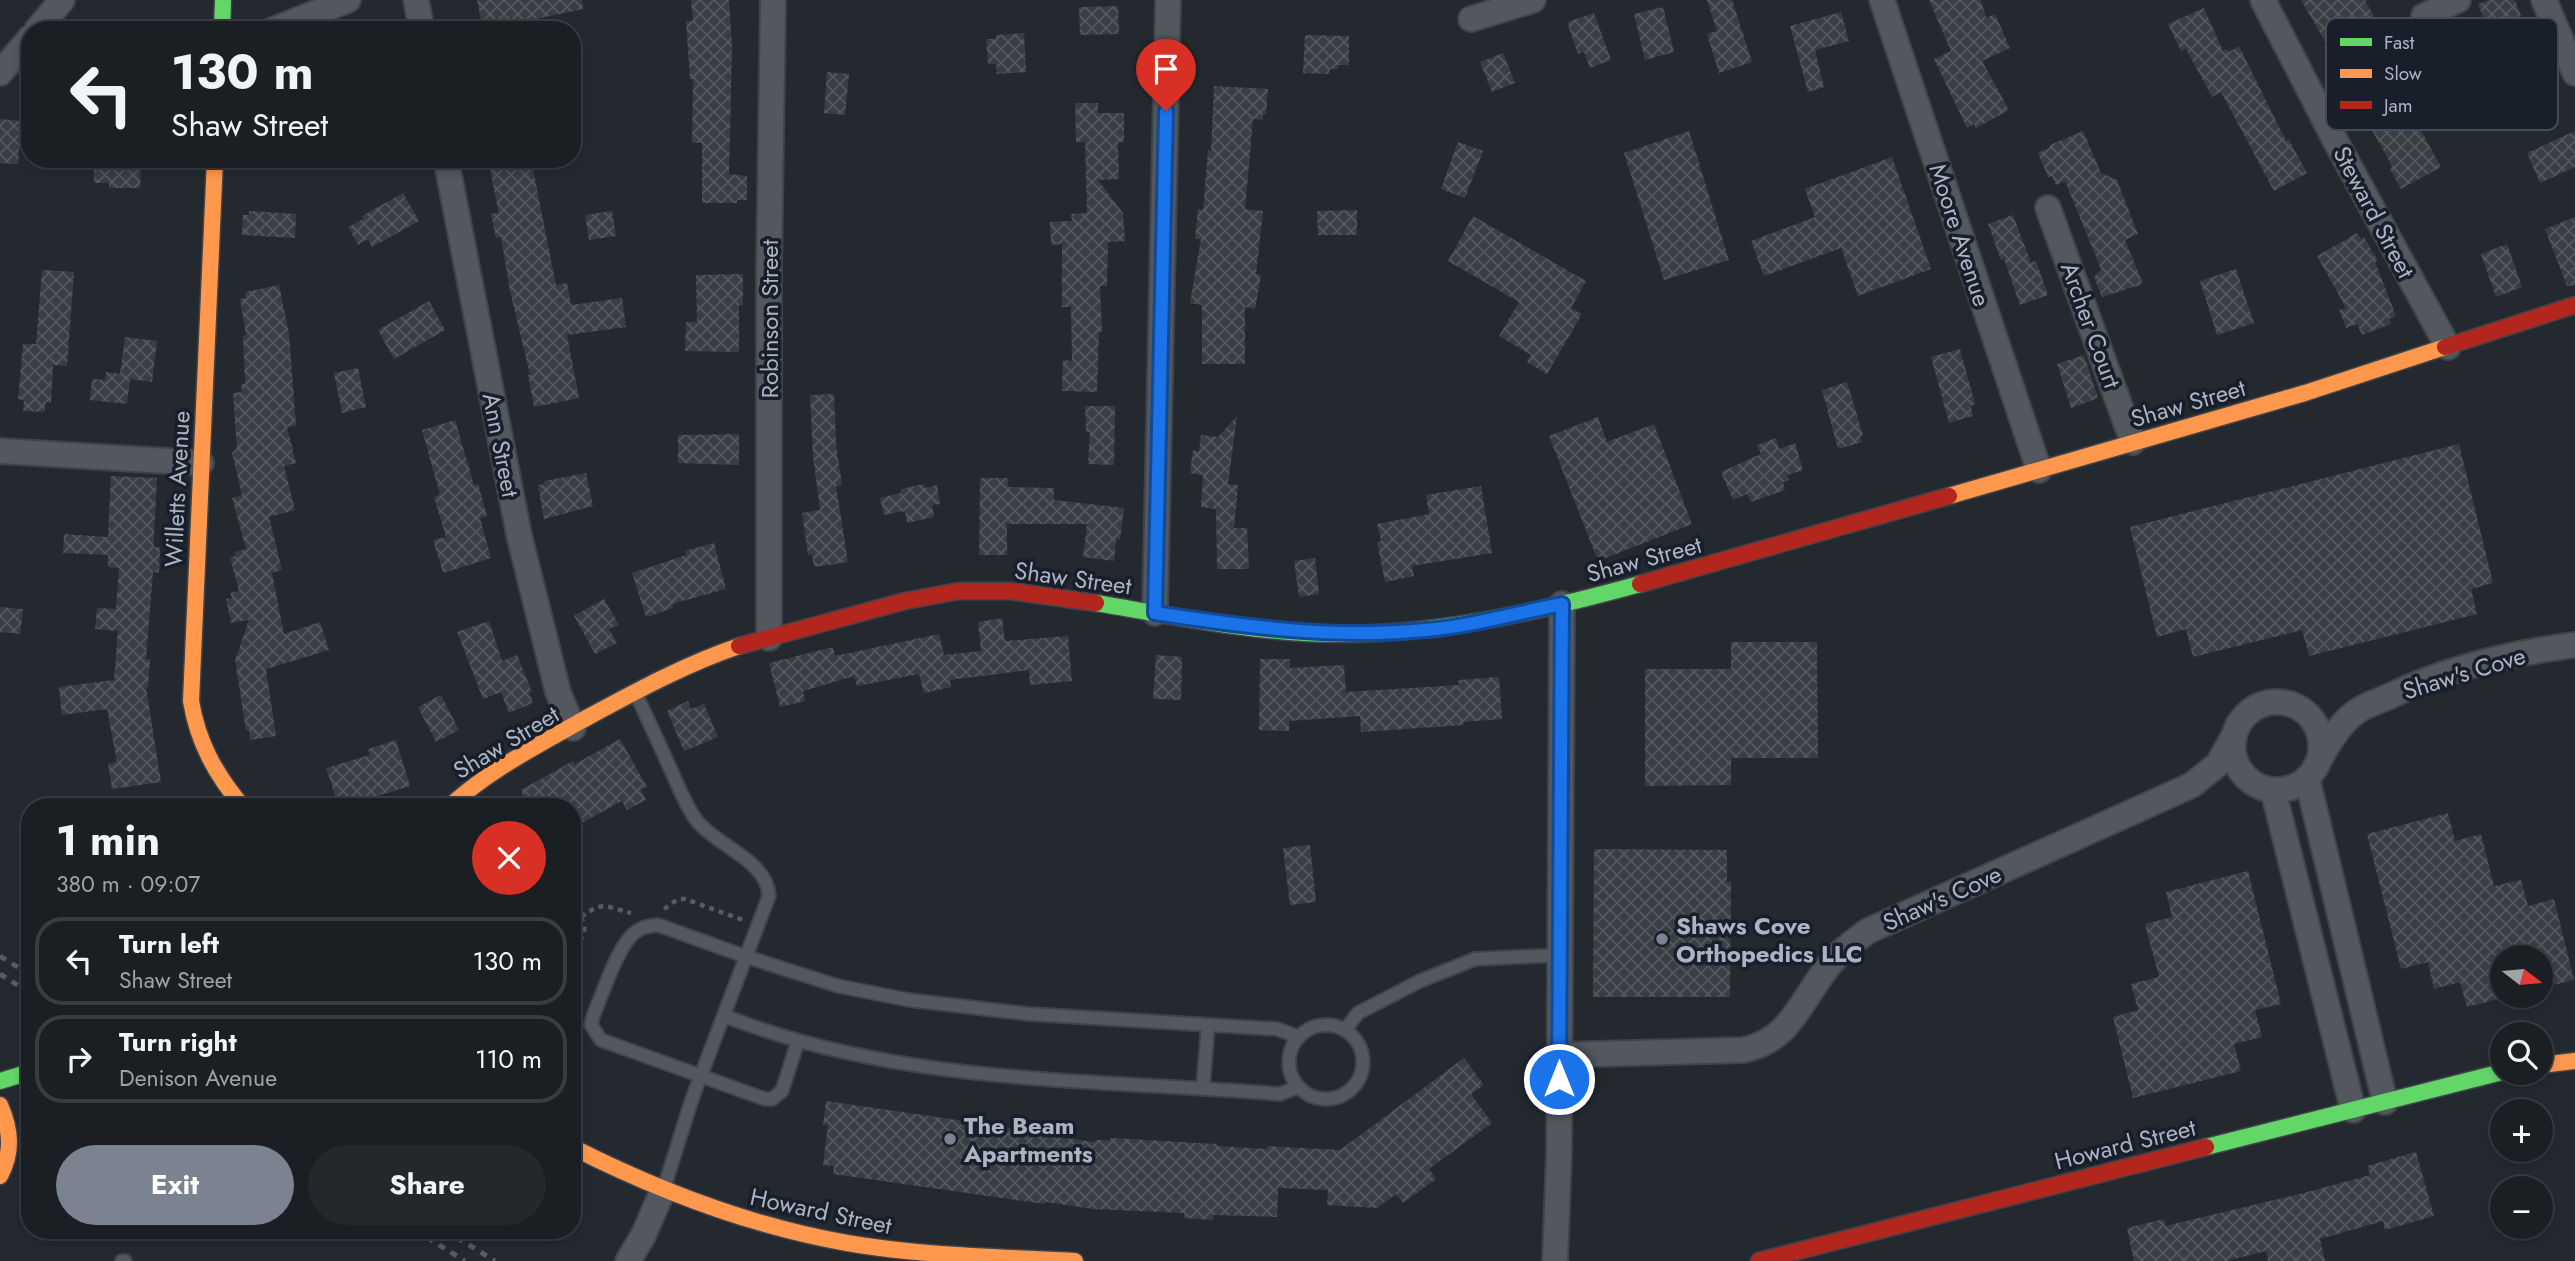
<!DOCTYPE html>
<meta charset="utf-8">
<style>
:root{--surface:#1b1f24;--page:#24272c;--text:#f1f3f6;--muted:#a0a2a6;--line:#393d41;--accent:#7c8390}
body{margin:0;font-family:Jost,sans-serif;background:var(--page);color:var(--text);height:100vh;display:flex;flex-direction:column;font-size:26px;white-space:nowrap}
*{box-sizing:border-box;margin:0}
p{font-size:23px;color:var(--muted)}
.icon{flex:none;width:38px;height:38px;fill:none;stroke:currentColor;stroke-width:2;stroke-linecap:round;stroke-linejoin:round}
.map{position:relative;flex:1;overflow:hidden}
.side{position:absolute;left:21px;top:798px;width:560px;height:441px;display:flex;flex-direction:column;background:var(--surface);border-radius:28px;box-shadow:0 4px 10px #0003,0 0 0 2px var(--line)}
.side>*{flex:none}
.top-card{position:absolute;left:21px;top:21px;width:560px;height:147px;border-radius:28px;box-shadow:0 4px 10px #0003,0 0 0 2px var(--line);background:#1b1f24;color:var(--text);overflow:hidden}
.needle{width:46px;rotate:106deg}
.fabs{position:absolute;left:2490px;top:945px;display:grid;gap:14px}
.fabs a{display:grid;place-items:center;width:63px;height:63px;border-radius:50%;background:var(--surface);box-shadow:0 4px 10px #0003,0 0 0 2px var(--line);font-size:35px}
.pin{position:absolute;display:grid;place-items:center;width:60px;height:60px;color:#fff;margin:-72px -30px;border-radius:50% 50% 50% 0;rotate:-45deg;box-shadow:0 0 7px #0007}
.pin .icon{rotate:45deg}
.me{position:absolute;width:77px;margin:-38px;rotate:0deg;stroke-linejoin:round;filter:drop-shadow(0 0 5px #0008)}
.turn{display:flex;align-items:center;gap:24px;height:147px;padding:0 35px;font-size:32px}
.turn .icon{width:91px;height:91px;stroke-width:2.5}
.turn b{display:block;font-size:49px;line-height:60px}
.round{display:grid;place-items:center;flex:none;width:74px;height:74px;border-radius:37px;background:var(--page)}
.summary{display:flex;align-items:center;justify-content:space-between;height:119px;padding:0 35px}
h1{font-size:42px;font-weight:700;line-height:52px}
.cta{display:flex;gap:14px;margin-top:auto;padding:14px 35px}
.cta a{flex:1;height:80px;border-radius:42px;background:var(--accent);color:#fff;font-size:28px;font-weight:700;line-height:80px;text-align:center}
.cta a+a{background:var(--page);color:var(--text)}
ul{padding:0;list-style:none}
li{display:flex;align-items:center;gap:21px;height:88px;margin:0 14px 10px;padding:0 21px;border:4px solid var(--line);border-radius:28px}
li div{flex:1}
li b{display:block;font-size:26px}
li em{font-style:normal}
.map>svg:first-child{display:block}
.building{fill:url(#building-cross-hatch)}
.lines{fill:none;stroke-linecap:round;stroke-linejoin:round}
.lane-casing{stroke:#404349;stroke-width:16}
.street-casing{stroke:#404349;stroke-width:28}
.fast-casing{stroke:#404349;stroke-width:19}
.slow-casing{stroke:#404349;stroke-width:19}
.jam-casing{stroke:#404349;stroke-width:19}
.path{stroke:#565c62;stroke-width:4.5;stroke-dasharray:5 5;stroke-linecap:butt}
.lane{stroke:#53575e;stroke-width:12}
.street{stroke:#53575e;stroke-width:24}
.fast{stroke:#63d668;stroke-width:16}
.slow{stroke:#ff974d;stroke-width:16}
.jam{stroke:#b3261e;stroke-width:16}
.rail{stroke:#575b62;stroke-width:5;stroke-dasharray:7 7;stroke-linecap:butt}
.route-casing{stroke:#114b97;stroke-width:18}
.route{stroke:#1a73e8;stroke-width:12}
.poi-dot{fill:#7c8390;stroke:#181f2a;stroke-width:2.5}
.labels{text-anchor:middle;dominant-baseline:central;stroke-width:7;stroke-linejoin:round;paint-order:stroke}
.street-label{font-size:24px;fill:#acb4c3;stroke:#181f2a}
.poi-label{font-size:24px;font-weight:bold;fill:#acb4c3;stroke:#181f2a;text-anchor:start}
.key{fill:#181f2a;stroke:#444c58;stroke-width:2}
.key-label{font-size:19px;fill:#acb4c3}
</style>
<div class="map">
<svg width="2575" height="1261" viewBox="0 0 2575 1261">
<defs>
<pattern id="building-cross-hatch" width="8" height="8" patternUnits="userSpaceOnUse" patternTransform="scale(1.75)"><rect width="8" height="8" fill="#393e44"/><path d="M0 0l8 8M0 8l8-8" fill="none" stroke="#53585d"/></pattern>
</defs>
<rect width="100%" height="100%" fill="#242930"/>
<g class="building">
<polygon points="477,0 582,0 583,9 483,30"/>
<polygon points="691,0 729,0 732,47 729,174 747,176 747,200 737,200 737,203 702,203 702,143 692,143 693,79 690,79 686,21 693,21"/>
<polygon points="1707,0 1732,0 1752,62 1719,73 1707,34 1717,31"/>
<polygon points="1929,0 1981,0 1986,18 1995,14 2010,48 1982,61 2009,110 1976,128 1974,124 1967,128 1934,59 1951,51"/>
<polygon points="2301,0 2365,0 2380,27 2368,34 2441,167 2401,189 2390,169 2392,166 2339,72 2342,71"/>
<polygon points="2489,0 2515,0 2521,16 2488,30 2478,4"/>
<polygon points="1118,6 1119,34 1080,35 1079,7"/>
<polygon points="1663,7 1674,52 1645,60 1634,14"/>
<polygon points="2204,8 2223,51 2227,49 2229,52 2239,46 2286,141 2289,140 2307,173 2274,191 2221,92 2212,97 2186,49 2181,51 2168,24"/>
<polygon points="1841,12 1849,41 1815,50 1824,87 1808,92 1790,26"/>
<polygon points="1594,13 1611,60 1590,68 1584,52 1578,54 1567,22"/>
<polygon points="1024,33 1026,72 997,74 996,64 988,64 986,39 996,39 996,35"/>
<polygon points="1305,35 1349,36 1349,65 1338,65 1338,69 1330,69 1329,74 1303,73"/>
<polygon points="1503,53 1515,83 1492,92 1480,62"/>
<polygon points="827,72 849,74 845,115 824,113"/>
<polygon points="1214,86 1268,89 1266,114 1263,114 1263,120 1253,119 1245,209 1263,211 1256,274 1261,275 1255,309 1245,307 1245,364 1202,364 1202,305 1190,303 1201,239 1195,239 1198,209 1203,210 1208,150 1211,151"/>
<polygon points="1075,103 1098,103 1098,113 1124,113 1124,142 1118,142 1119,179 1098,180 1123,213 1125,241 1108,242 1107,286 1100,286 1102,331 1099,332 1097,392 1062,391 1063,360 1072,361 1071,307 1062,307 1062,244 1051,245 1050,222 1072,221 1071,214 1087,213 1085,142 1076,142"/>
<polygon points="0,119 22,121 18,164 0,163"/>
<polygon points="1689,131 1729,260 1664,280 1624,153"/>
<polygon points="2083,131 2101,173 2117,180 2138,234 2125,240 2143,284 2102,297 2094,277 2101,269 2065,181 2056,185 2052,176 2048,177 2038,153 2049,148 2050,145"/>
<polygon points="2575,131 2575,167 2540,183 2527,153"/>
<polygon points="1458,142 1483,151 1465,198 1441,189"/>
<polygon points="1892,157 1931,269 1858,296 1841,248 1764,276 1751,241 1815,217 1805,189"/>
<polygon points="107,159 129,159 129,167 141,167 140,188 109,188 109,183 94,183 94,164 107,164"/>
<polygon points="488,159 531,159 556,285 567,283 571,305 622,298 626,327 567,335 579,398 534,407 528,375 530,375 510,291 501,237 496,238 491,214 498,213 498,209"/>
<polygon points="403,193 419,221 372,247 368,239 358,245 348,227 363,219 362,216"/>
<polygon points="1357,210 1357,235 1318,235 1317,211"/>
<polygon points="249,211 296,214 295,238 242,235 243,215 249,215"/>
<polygon points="612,211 616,236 589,240 585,215"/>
<polygon points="2013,215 2031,263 2036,261 2048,295 2020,305 2004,259 2001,260 1988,224"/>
<polygon points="1473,216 1586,281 1571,308 1582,314 1547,374 1527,362 1531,355 1499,336 1519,302 1448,261"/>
<polygon points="2575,217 2575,285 2567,286 2545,229"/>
<polygon points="2357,233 2361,239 2364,237 2378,261 2375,262 2396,316 2389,319 2391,324 2362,335 2357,324 2346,328 2339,310 2346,308 2317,256"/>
<polygon points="2507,244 2522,287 2496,297 2481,254"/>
<polygon points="2236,269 2254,323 2217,335 2200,281"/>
<polygon points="42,270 74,272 67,366 53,365 51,403 46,402 44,412 23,411 24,400 18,399 23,344 36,344"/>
<polygon points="743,274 743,305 739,305 739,352 685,351 686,322 697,322 696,275"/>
<polygon points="279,285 289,334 296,426 287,427 296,463 284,466 295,510 269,517 282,570 272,573 284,634 320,622 329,650 266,669 276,736 250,740 249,730 246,730 235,660 249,620 231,623 226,599 232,598 230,593 239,591 230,557 236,556 235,552 246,549 232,498 242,495 232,453 237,448 233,393 242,392 241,384 245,384 243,336 246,335 240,299 246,298 245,292"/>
<polygon points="429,301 445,330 394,359 378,330"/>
<polygon points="125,337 157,341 152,382 130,379 127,404 90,400 92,379 105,380 106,372 120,374"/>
<polygon points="1960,349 1975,404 1971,406 1973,416 1949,423 1931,357"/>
<polygon points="2084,355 2098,398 2071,408 2057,364"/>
<polygon points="358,368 366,407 342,413 334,373"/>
<polygon points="1847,382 1863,435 1860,436 1862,442 1838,449 1822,390"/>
<polygon points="834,394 836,444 842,485 836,486 848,562 814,567 812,554 808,555 802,513 820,510 813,456 810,395"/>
<polygon points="1085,406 1115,406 1114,465 1088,464 1090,432 1086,432"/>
<polygon points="1237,416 1228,484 1238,485 1234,528 1247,528 1249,569 1217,569 1216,509 1201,507 1203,475 1190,473 1193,450 1199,451 1201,435 1218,437"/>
<polygon points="1598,417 1607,442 1654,424 1692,524 1598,561 1549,436"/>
<polygon points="455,420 474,485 478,484 487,516 480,518 491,558 443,573 433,540 446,537 434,497 440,495 422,430"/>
<polygon points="739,434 739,465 678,463 678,435"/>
<polygon points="1776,438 1779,449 1795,443 1803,470 1787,475 1789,480 1783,482 1785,490 1751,502 1747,494 1733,500 1721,472 1761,454 1757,445"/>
<polygon points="2459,444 2493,583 2471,589 2477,614 2309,656 2302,630 2193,657 2186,629 2157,637 2130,527"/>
<polygon points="586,473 593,506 544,519 538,485 545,484 544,481"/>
<polygon points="111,476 157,478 154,536 154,547 160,547 159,573 153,572 146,659 150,659 148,687 146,687 161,782 112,789 108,764 117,762 107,709 62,715 59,687 114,680 118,631 95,629 97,608 116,609 119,568 108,567 108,555 63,553 64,534 108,537"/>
<polygon points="980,478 1008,478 1008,487 1054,488 1054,500 1124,508 1120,540 1116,539 1114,561 1083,557 1087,524 1007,524 1007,555 979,555"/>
<polygon points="924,484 925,488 937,485 940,504 932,505 934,517 907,523 905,511 884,515 880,498 901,493 901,489"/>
<polygon points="1481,486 1492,553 1412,566 1414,576 1385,582 1377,542 1381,541 1377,524 1429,514 1426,495"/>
<polygon points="714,543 726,589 672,604 673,608 646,617 632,573 686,555 685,551"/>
<polygon points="1315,558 1319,594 1299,597 1294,561"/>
<polygon points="604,599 619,625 609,629 617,643 595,654 574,616"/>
<polygon points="0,607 23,609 20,634 0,632"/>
<polygon points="1002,618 1005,641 1068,636 1072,681 1030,685 1029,670 950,680 951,687 924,693 919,674 857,686 854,676 803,691 805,701 780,707 769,663 833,647 835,656 939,634 944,655 981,651 978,622"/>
<polygon points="489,621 502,661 517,655 532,692 529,693 533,703 509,713 501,692 483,699 457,632"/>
<polygon points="1731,642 1817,642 1818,758 1731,758 1731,785 1645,786 1645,669 1731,669"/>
<polygon points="1156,655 1182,657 1181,700 1153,699"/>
<polygon points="1260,659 1290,659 1290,668 1344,665 1346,692 1459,685 1458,680 1499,677 1502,719 1463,722 1464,725 1361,732 1360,716 1289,721 1289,731 1259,730"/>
<polygon points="441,695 459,730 436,742 418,707"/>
<polygon points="688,701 691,709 704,704 718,737 684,751 667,711"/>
<polygon points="620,739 647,787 641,790 646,800 627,810 622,801 578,825 572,815 572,807 527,807 521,790 573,761 575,764"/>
<polygon points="396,740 410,786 361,801 363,807 339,807 326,768 370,755 368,749"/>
<polygon points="2448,813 2455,841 2481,834 2494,886 2521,880 2528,906 2554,899 2574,980 2541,988 2541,957 2502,957 2502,998 2467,1007 2460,982 2434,989 2428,962 2401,969 2367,834"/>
<polygon points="1310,845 1316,902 1290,905 1283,848"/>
<polygon points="1594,849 1727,850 1727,882 1731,882 1730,997 1593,997"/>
<polygon points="2248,871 2281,1004 2255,1010 2262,1037 2234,1044 2241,1071 2133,1098 2113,1017 2138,1010 2131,984 2159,977 2145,924 2172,917 2166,892"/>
<polygon points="1464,1058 1484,1085 1471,1094 1492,1123 1429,1169 1436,1179 1403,1203 1396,1194 1377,1208 1327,1205 1328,1190 1278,1188 1277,1217 1213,1215 1213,1220 1184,1218 1184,1213 1093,1209 1046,1202 1045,1204 833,1174 834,1166 823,1165 828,1125 823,1125 826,1101 1055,1134 1055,1137 1095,1142 1096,1140 1110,1140 1111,1138 1217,1144 1217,1146 1267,1149 1267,1146 1340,1150"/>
<polygon points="2416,1152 2434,1216 2385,1230 2383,1221 2320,1239 2325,1261 2268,1261 2266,1251 2226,1261 2134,1261 2127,1228 2164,1219 2165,1226 2300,1194 2370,1175 2367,1166"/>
</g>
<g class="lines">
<defs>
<g id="lane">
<path d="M636,694c11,24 23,49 34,74 8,17 15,37 27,53 21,26 70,39 72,75l-77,203 -28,89"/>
<path d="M725,1016c172,69 372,63 555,78l18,-7"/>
<circle cx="1326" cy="1062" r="37"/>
<polyline points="1345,1030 1358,1013 1420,981 1475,959 1560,955"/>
<path d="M798,1041l-16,50 -10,8h-7l-164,-59 -10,-15 2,-9c10,-22 25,-73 44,-85 6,-5 14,-5 21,-6l89,32 91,29 71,14 120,14 248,15 22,8"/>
<polyline points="1203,1088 1208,1025"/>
<polyline points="122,1261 125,1261"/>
</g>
<g id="street">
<polyline points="416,0 422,30"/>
<polyline points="1882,0 2039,470"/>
<polyline points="2263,0 2336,142 2448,347"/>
<polyline points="2544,0 2575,73"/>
<polyline points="2424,16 2458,0"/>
<polyline points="1471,19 1533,0"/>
<polyline points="37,30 62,0"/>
<polyline points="273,30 348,0"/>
<polyline points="0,73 30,38"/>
<polyline points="446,159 519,535 558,692 573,728"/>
<polyline points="2048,208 2133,442"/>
<polyline points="0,451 201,463"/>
<polyline points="1155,613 1168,0"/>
<polyline points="769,638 769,269 773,0"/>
<circle cx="2277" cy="746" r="44"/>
<path d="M2315,768c10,-19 23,-43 41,-56 9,-7 23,-11 34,-16 58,-28 121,-43 185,-51"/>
<polyline points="2307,778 2385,1102"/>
<polyline points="2273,790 2353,1110"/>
<path d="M1559,1055l184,-5c47,-9 57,-48 84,-82 11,-15 26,-26 41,-37l324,-146 26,-21 16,-28"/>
<polyline points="628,1261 643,1236 663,1190"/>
<polyline points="1555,1261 1559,1153 1562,604"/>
</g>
<g id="fast">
<polyline points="222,30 223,0"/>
<path d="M1096,603c83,14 168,32 252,31 100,-1 197,-24 292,-50"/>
<polyline points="0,1081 30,1072"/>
<polyline points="2206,1147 2502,1072"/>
</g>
<g id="slow">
<path d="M215,159l-24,542c7,42 25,74 52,106"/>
<polyline points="1949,496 2305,393 2445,347"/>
<path d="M449,807c39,-36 84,-59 130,-85 52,-28 104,-57 160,-76"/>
<polyline points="2541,1065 2575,1061"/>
<path d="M0,1105c11,25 13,47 0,71"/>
<path d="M572,1147c87,44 178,79 275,96 75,13 152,14 228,18"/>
</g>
<g id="jam">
<polyline points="2445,347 2575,305"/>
<polyline points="1640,584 1949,496"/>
<polyline points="739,646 905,601 959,591 1010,591 1096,603"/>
<polyline points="1759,1261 2206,1147"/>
</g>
</defs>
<use href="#lane" class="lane-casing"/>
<use href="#street" class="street-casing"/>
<use href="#fast" class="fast-casing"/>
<use href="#slow" class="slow-casing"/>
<use href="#jam" class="jam-casing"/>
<g class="path">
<polyline points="664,909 678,899 685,899 743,920"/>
<path d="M572,912c18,9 15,25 0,36"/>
<path d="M581,917c23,-17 25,-10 50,-4"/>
</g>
<use href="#lane" class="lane"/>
<use href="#street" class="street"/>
<use href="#fast" class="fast"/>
<use href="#slow" class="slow"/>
<use href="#jam" class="jam"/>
<g class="rail">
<polyline points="0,956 30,975"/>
<polyline points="0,974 30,993"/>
<polyline points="415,1230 465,1261"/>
<polyline points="445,1230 495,1261"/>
</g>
</g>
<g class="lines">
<defs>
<path id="route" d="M1166,111l-11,502c91,14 180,26 271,17 46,-4 91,-17 136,-26l-3,475"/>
</defs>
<use href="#route" class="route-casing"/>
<use href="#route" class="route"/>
</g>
<g class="poi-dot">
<circle cx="1662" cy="939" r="7"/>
<circle cx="950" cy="1139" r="7"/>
</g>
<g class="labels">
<g class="street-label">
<text transform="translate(2374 212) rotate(62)">Steward Street</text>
<text transform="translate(1960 235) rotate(72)">Moore Avenue</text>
<text transform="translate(769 319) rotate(-90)">Robinson Street</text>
<text transform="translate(2091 325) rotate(70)">Archer Court</text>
<text transform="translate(2188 403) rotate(-16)">Shaw Street</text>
<text transform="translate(501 445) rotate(79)">Ann Street</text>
<text transform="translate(177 489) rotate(-87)">Willetts Avenue</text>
<text transform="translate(1644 559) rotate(-15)">Shaw Street</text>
<text transform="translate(1073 578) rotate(8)">Shaw Street</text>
<text transform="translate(2464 673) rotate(-17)">Shaw's Cove</text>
<text transform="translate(506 742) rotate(-31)">Shaw Street</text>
<text transform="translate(1942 898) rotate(-24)">Shaw's Cove</text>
<text transform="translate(2125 1144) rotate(-14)">Howard Street</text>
<text transform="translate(821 1211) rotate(12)">Howard Street</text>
</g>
<g class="poi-label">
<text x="1676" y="925">Shaws Cove<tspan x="1676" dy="28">Orthopedics LLC</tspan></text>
<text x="964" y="1125">The Beam<tspan x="964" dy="28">Apartments</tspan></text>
</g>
</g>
<rect x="2326" y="18" width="232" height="112" rx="10" class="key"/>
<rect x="2340" y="38" width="32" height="8" fill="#63d668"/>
<rect x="2340" y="69" width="32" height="9" fill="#ff974d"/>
<rect x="2340" y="101" width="32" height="8" fill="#b3261e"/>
<g class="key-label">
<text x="2384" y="49">Fast</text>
<text x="2384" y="80">Slow</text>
<text x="2384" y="112">Jam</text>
</g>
</svg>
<div class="fabs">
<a><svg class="needle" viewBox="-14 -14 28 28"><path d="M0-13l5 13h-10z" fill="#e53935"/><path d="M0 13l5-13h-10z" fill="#a0a2a6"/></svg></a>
<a><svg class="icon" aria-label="search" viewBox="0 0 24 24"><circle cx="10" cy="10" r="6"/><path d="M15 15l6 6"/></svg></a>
<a>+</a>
<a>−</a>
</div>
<div class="pin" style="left:1166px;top:111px;background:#d93025"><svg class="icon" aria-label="arrive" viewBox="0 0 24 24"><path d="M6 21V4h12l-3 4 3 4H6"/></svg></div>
<svg class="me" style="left:1559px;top:1079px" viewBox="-20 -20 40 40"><circle r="17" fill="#1a73e8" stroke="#fff" stroke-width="3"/><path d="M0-11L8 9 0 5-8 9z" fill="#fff"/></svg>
<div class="top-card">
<div class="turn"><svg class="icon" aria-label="left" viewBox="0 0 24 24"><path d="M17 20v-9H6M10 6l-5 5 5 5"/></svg><div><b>130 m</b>Shaw Street</div></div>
</div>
<section class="side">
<div class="summary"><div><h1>1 min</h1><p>380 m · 09:07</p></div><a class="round" style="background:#d93025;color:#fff"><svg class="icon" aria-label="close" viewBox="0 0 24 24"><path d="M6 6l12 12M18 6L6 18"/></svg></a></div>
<ul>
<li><svg class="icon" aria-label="left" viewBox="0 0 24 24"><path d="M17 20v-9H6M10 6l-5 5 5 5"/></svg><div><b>Turn left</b><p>Shaw Street</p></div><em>130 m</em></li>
<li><svg class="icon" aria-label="right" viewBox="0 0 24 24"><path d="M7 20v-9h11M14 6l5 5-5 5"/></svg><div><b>Turn right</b><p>Denison Avenue</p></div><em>110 m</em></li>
</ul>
<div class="cta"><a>Exit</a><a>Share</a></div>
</section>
</div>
